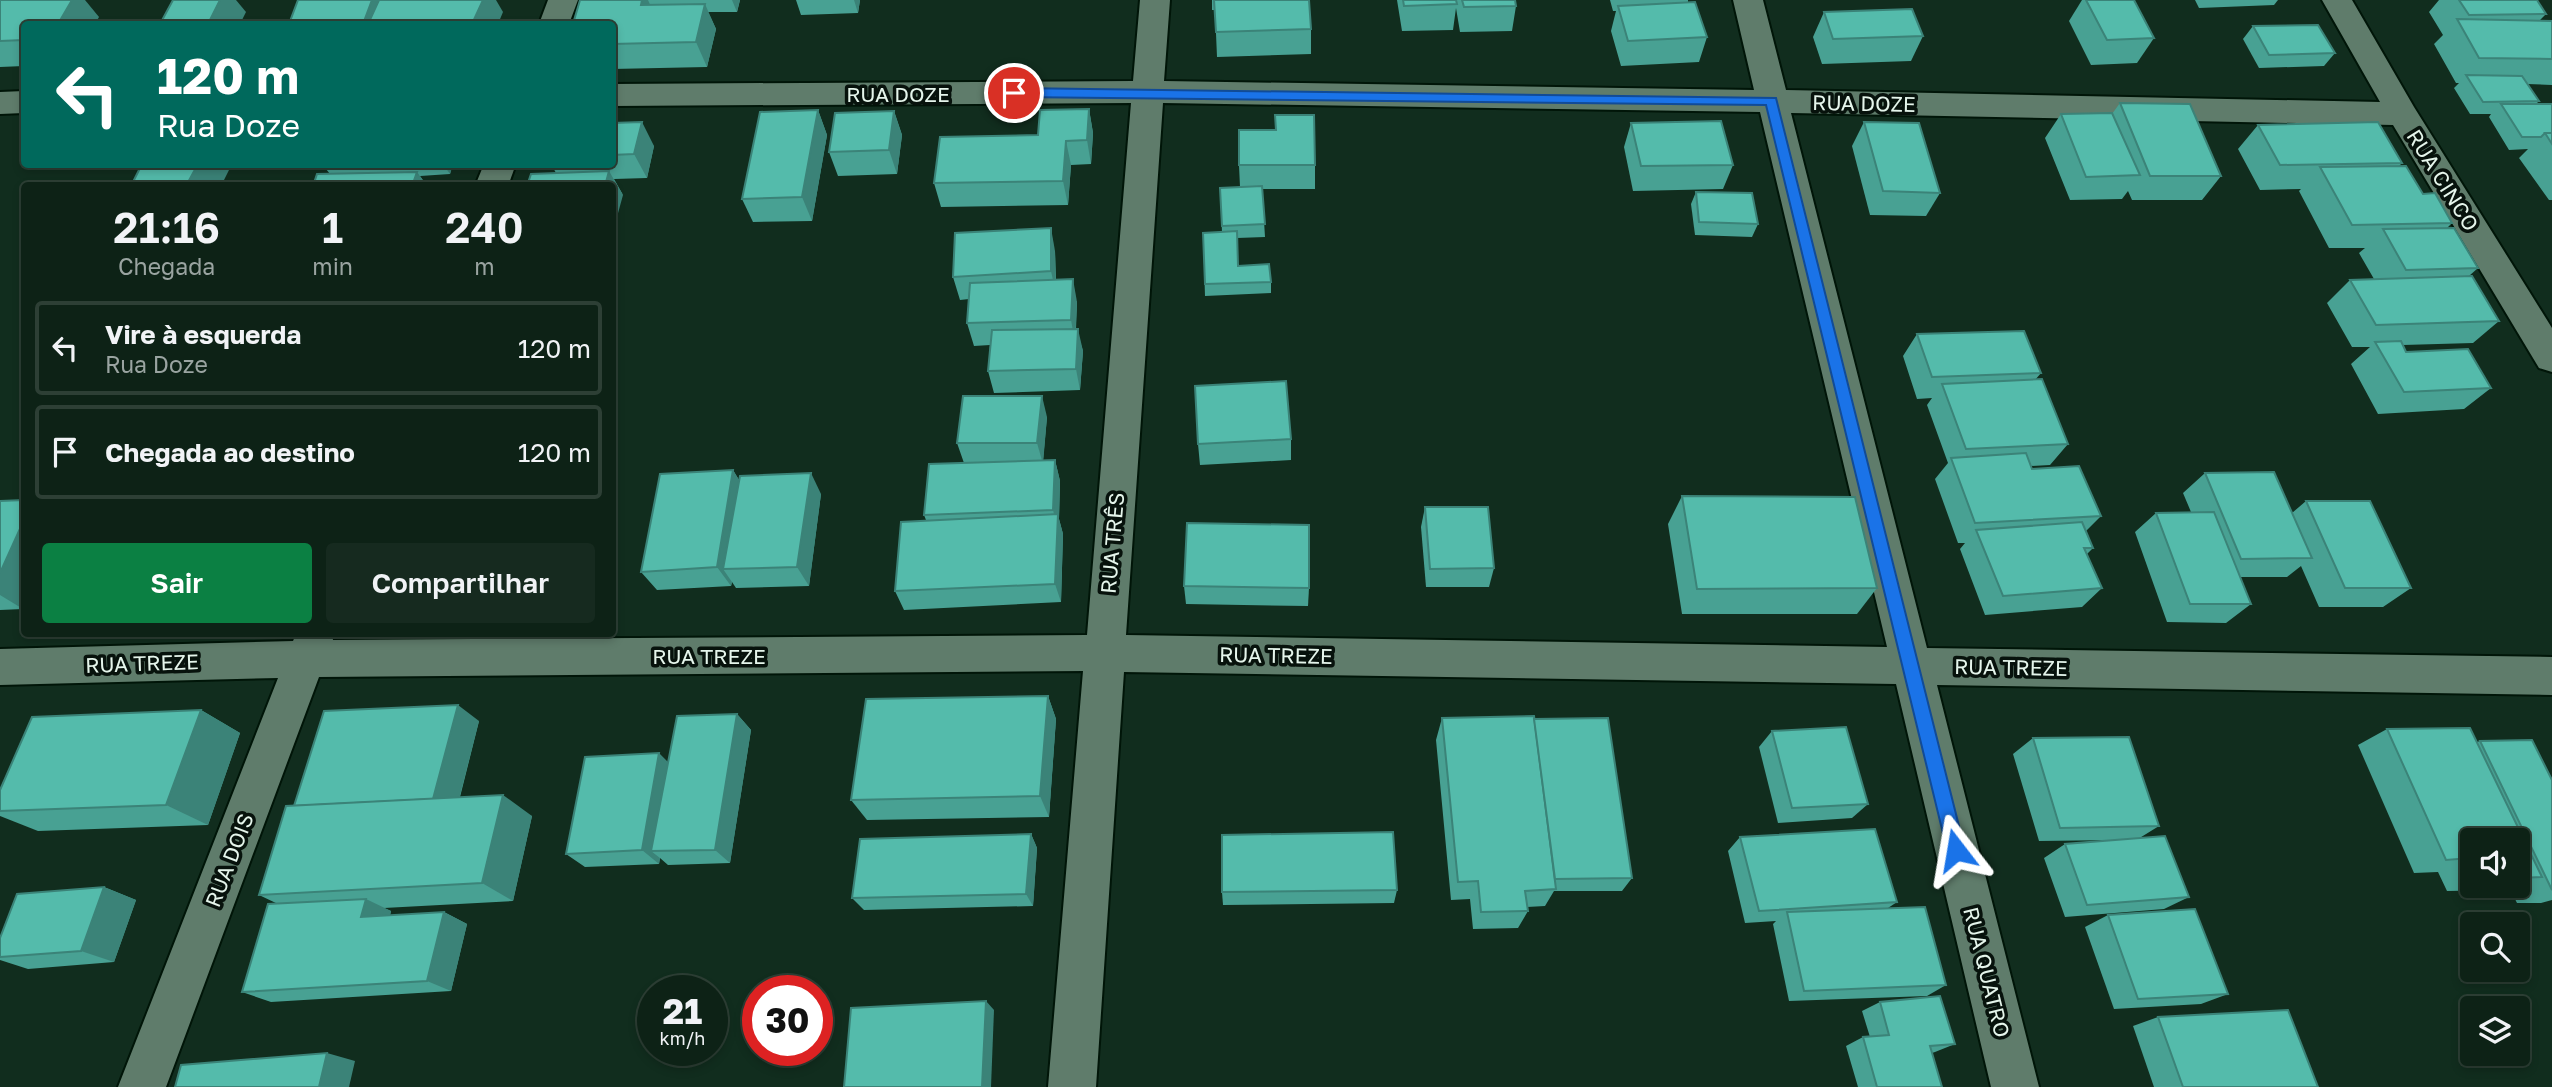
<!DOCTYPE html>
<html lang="pt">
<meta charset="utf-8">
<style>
:root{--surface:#0d2216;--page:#162a1f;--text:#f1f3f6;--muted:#9aa4a1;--line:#2d3f35;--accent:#0b8043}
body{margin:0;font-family:"Golos Text",sans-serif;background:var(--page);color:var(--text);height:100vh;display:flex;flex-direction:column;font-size:26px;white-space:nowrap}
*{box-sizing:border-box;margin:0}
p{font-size:23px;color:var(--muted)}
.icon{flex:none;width:38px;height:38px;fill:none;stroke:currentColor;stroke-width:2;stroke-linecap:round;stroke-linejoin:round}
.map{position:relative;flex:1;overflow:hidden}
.drawer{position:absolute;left:21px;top:182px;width:595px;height:455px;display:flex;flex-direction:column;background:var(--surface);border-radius:7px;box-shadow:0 4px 10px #0003,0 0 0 2px var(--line)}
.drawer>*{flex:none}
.top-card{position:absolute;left:21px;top:21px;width:595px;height:147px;border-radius:7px;box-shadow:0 4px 10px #0003,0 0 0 2px var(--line);background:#00695c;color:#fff;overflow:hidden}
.tools{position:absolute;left:2460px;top:828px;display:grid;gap:14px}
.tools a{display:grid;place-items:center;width:70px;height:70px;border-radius:7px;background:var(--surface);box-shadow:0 4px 10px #0003,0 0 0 2px var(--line);font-size:35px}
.speed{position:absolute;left:637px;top:975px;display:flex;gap:14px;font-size:35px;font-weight:700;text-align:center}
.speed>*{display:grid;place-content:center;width:91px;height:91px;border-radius:50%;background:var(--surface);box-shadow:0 4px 10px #0003,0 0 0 2px var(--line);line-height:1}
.speed small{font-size:18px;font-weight:400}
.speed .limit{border:10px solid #d22;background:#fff;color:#111}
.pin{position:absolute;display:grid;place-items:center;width:60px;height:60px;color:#fff;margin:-30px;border:4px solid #fff;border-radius:50%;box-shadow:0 2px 7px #0007}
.me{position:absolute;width:77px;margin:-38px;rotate:346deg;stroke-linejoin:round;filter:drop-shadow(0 0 5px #0008)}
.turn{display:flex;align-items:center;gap:24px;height:147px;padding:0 21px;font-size:32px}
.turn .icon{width:91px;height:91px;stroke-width:2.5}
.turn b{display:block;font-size:49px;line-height:60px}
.eta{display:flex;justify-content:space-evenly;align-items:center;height:119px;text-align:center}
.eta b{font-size:42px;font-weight:600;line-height:49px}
.primary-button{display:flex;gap:14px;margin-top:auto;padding:14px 21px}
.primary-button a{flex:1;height:80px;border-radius:7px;background:var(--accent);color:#fff;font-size:28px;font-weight:600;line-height:80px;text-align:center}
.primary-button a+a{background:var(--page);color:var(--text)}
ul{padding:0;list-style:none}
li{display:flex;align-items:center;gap:21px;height:94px;margin:0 14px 10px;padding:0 7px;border:4px solid var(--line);border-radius:7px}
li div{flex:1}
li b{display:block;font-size:26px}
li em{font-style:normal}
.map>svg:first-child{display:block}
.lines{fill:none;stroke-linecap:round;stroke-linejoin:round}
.street-casing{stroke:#001508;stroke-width:4}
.street{fill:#5f7c6b;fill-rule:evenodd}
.wall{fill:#48a193;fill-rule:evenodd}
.shaded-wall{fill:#3b8378}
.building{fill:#54bbab;stroke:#3b8378;stroke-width:2}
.route{fill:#1a73e8;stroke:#114b97;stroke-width:2}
.labels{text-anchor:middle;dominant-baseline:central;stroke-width:7;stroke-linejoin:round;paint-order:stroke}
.street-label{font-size:21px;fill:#e5f5eb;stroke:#07120c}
</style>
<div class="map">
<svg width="2552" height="1087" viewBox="0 0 2552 1087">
<rect width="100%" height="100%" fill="#112d1e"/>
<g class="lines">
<defs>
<g id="street">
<polygon points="548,0 578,0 569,24 539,24"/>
<path d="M1140,0h30l-6,81 590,9 -21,-90h30l23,90 594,12 -58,-102h30l62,107 138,221v44l-13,-4 -146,-243 -602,-12 136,535 625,9v38l-615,-10 102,402h-48l-95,-403 -772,-12 -28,415h-48l35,-416 -764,6 -153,410h-48l160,-409 -278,7v-36l293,-8 3,-7h36l1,6 754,-5 44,-532 -519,3v-22l521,-3zM1163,103l597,9 127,535 -761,-12z"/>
<polygon points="24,91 24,113 0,114 0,92"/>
<polygon points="484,164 516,164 508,186 475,186"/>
</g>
</defs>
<use href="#street" class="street-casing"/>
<use href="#street" class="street"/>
</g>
<g class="wall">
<polygon points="0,0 99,17 24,24 24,66 0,67"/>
<polygon points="580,0 740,0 737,12 708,12 716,29 707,67 612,69 612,24"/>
<polygon points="796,0 860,0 858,13 801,15"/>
<polygon points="1212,0 1309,0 1311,29 1311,54 1217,57 1215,10 1212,10"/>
<polygon points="1397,0 1515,0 1516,6 1512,31 1460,32 1456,8 1453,30 1402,31"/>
<polygon points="1610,0 1688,0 1688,2 1707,37 1699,62 1621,66 1611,31 1616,11 1613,11"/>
<polygon points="2082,0 2134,0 2154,38 2137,63 2091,65 2069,21"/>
<polygon points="2195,0 2278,0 2274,5 2199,8"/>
<polygon points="2439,0 2537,0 2546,14 2539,21 2552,21 2552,85 2527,84 2539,101 2536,104 2552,104 2552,200 2549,200 2519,158 2528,149 2509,150 2489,117 2491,114 2470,114 2454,88 2459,83 2456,83 2434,44 2443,35 2429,12"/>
<polygon points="1824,12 1923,36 1911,61 1822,64 1813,37"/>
<polygon points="2253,26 2335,53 2324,66 2259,68 2243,39"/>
<polygon points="2120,103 2221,176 2202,200 2132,200 2128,191 2122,199 2070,200 2045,138 2061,114 2112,114"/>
<polygon points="1089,109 1093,133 1091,164 1071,165 1068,205 941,207 934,183 1038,135"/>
<polygon points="818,110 827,135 812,221 753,222 742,199"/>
<polygon points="894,111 902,135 897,174 838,176 829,152"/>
<polygon points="1864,122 1940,193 1926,216 1870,215 1852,146"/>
<polygon points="612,123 654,146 647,178 614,179 623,195 612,186 556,173 551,164 612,164"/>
<polygon points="1631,123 1733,165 1723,189 1633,191 1624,147"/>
<polygon points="2258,125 2402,163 2399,166 2423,194 2452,223 2447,228 2478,268 2469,276 2499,321 2473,343 2403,345 2406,352 2491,388 2464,409 2378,414 2351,364 2370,347 2352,347 2327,303 2350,280 2374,279 2359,253 2365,248 2329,248 2299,191 2301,189 2260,190 2238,149"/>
<polygon points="322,164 453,164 450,174 420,176 427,186 313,186 330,174"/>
<polygon points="1239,165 1315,165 1315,189 1262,189 1265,237 1237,238 1238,266 1271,282 1271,293 1205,296 1203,233 1222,232 1220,188 1240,187"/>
<polygon points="1696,192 1758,224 1752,237 1695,235 1691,204"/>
<polygon points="1055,251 1056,279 1077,302 1076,329 1083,351 1080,390 994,393 988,371 990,345 974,346 967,323 969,299 960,300 953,277"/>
<polygon points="1917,334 2041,373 2035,380 2068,444 2050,465 2031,466 2032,469 2101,516 2086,531 2093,548 2087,554 2102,588 2082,607 1985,615 1960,549 1965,543 1958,543 1935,479 1948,463 1927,405 1932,398 1917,399 1903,356"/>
<polygon points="1047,417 1043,460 1055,460 1060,481 1059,519 1063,534 1061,602 904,610 895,591 926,520 924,515 964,463 957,443"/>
<polygon points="1291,439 1291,460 1200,465 1198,444"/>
<polygon points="733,470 739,480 821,494 809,586 736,588 732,582 731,586 657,590 641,572"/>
<polygon points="2205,473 2292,513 2306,501 2411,588 2383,607 2319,607 2301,566 2287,577 2240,577 2251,604 2226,623 2167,622 2135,532 2156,513 2191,512 2183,493"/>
<polygon points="1682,496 1877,588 1857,614 1682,614 1668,524"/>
<polygon points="0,501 23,609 0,610"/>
<polygon points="1425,507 1494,568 1489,587 1426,587 1421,527"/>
<polygon points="1184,586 1309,588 1308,606 1186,604"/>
<polygon points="1048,696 1056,719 1049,817 867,820 851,800"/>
<polygon points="201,710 240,733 208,825 38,831 0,816 0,790"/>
<polygon points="737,714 751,730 730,863 668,865 660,858 659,864 585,867 566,854"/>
<polygon points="1442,718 1534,719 1632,878 1622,891 1554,891 1545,906 1527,907 1528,911 1518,928 1473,929 1470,899 1451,900 1436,740"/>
<polygon points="479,721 460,797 532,816 513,901 384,908 391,911 390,916 444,912 467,924 451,991 271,1002 242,992 278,904 259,895 294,806"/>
<path d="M2387,729l90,13 3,-1 72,39v120l-11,3h-24l-7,-14 -3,1 -60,1 -9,-19 -24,1 -56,-128zM2473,840h45v46h-45z"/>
<polygon points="1772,731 1868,804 1852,818 1778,823 1759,747"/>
<polygon points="2033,738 2159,826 2138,839 2189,897 2164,909 2065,917 2044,858 2065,844 2118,840 2039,841 2013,754"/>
<polygon points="1031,834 1037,848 1033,906 864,910 852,898"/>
<polygon points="1740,837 1897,902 1888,908 1946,985 1927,996 1789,1001 1773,924 1776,921 1745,923 1728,851"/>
<polygon points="104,887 136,900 114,962 28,969 0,960 0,938"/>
<polygon points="1397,890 1394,903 1223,905 1222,892"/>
<polygon points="2108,915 2228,994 2201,1004 2114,1009 2085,927"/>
<polygon points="1880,1002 1955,1044 1935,1052 1932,1053 1942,1087 1858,1087 1846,1046 1863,1037 1870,1037 1862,1011"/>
<polygon points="2158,1017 2318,1087 2154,1087 2133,1026"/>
</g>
<g class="shaded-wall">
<polygon points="72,0 85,0 99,17 95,24 58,24"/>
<polygon points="220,0 236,0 246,12 240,24 208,24"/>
<polygon points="372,0 385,0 389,24 363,24"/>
<polygon points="483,0 496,0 503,12 498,24 472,24"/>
<polygon points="642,0 648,0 656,18 641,5"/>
<polygon points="732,0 740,0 737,12"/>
<polygon points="854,0 860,0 858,13"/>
<polygon points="705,4 716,29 707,67 696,42"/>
<polygon points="1089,109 1093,133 1091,164 1087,140"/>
<polygon points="818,110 827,135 812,221 802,197"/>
<polygon points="894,111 902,135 897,174 889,150"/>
<polygon points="642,122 654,146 647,178 634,154"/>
<polygon points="1066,141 1071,165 1068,205 1063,181"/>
<polygon points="198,164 232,164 221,186 186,186"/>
<polygon points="443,164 453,164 450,174"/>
<polygon points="609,171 623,195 612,235 612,186 605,186"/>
<polygon points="417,172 427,186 412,186"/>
<polygon points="1051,228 1055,251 1056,294 1051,271"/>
<polygon points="612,240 615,245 612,255"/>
<polygon points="1073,279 1077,302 1075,342 1071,320"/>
<polygon points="1078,329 1083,351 1080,390 1076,369"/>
<polygon points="1042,396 1047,417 1043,464 1037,443"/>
<polygon points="1055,460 1060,481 1059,519 1063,534 1061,602 1055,584 1057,526 1053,510"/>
<polygon points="733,470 745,490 723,569 732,582 731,586 717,567"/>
<polygon points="811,473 821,494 809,586 797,567"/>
<polygon points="24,520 24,606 23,609 0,595 0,573"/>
<polygon points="1048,696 1056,719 1049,817 1040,796"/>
<polygon points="458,705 479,721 455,815 433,801"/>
<polygon points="201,710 240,733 208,825 166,805"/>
<polygon points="737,714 751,730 730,863 715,850"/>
<polygon points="659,753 675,769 651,851 660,858 659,864 642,850"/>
<polygon points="503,795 532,816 513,901 482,883"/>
<polygon points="1031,834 1037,848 1033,906 1026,894"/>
<polygon points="104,887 136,900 114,962 81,951"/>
<polygon points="366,899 391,911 386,929 361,917"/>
<polygon points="444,912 467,924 451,991 427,981"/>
<polygon points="986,1001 994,1010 991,1087 982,1087"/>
<polygon points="327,1053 355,1061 349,1087 319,1087"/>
</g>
<g class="building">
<polygon points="0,0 72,0 58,24 24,24 24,40 0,41"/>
<polygon points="173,0 220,0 208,24 160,24"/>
<polygon points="298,0 372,0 363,24 289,24"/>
<polygon points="379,0 483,0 472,24 368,24"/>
<polygon points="580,0 642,0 641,5 705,4 696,42 612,44 612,24 573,24"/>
<polygon points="1214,0 1309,0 1311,29 1216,32"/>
<polygon points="1403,0 1456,0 1457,4 1404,6"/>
<polygon points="1462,0 1515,0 1516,6 1464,7"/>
<polygon points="2086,0 2134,0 2154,38 2107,40"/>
<polygon points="2459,0 2537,0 2546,14 2469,15"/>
<polygon points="1695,2 1707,37 1628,41 1618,6"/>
<polygon points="1912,9 1923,36 1833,39 1824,12"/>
<polygon points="2457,19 2552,21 2552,59 2479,58"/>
<polygon points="2318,25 2335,53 2269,55 2253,26"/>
<polygon points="2466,75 2522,76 2539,101 2483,102"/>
<polygon points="2120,103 2190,104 2221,176 2150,176"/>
<polygon points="2501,104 2552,104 2552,133 2545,133 2541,137 2522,137"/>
<polygon points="1089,109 1087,140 1066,141 1063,181 934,183 940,137 1038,135 1040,110"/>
<polygon points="818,110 802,197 742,199 760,112"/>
<polygon points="894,111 889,150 829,152 835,113"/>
<polygon points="2112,113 2140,175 2086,177 2061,114"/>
<polygon points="1275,115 1314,115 1315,165 1239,165 1239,130 1276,130"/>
<polygon points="1721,121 1733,165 1641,166 1631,123"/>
<polygon points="642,122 634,154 612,155 612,123"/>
<polygon points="1864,122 1919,123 1940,193 1883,191"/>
<polygon points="2378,122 2402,163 2280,165 2258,125"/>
<polygon points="2545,133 2552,133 2552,144"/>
<polygon points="142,164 198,164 186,186 131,186"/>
<polygon points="2406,166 2423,194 2435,193 2452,223 2352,225 2320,167"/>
<polygon points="609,171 605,186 527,186 531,174"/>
<polygon points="417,172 412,186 313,186 317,174"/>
<polygon points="1262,186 1265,224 1222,226 1220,188"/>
<polygon points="1696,192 1752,193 1758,224 1699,222"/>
<polygon points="1051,228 1051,271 953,277 955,233"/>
<polygon points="2454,228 2478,268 2406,270 2383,229"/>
<polygon points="1237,231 1238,266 1269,264 1271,282 1205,284 1203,233"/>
<polygon points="2472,276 2499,321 2376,325 2350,280"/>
<polygon points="1073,279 1071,320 967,323 970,283"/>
<polygon points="1078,329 1076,369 988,371 992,330"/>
<polygon points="2024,331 2041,373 1932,377 1917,334"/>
<polygon points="2401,341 2406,352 2468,349 2491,388 2404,392 2375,342"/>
<polygon points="2042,379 2068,444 1966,449 1942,384"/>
<polygon points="1286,381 1291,439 1198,444 1195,386"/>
<polygon points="963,396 1042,396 1037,443 957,443"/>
<polygon points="2026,453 2032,469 2079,466 2101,516 1975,523 1951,458"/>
<polygon points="1055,460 1053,510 924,515 929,464"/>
<polygon points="733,470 717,567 641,572 660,474"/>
<polygon points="2274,472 2312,558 2241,559 2205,473"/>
<polygon points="811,473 797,567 723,569 740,476"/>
<polygon points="1682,496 1855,497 1877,588 1697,589"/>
<polygon points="24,500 24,520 0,573 0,501"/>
<polygon points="2306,501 2370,501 2411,588 2345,588"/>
<polygon points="1425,507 1488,507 1494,568 1430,569"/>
<polygon points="2214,512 2251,604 2190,604 2156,513"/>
<polygon points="1058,514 1055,584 895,591 901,522"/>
<polygon points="2082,522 2093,548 2084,548 2102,588 2003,596 1976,530"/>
<polygon points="1187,523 1309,525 1309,588 1184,586"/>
<polygon points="1048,696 1040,796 851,800 866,699"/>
<polygon points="458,705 433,799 294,806 324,711"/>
<polygon points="201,710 166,805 0,811 0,790 32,717"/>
<polygon points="737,714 715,850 651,851 677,716"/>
<polygon points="1534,716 1556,889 1525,891 1528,911 1481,912 1478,881 1458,882 1442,718"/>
<polygon points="1608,718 1632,878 1555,879 1534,719"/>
<polygon points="1846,727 1868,804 1792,808 1772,731"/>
<polygon points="2470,728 2542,877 2518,878 2518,840 2473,840 2473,863 2470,858 2446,860 2387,729"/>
<polygon points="2129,737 2159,826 2060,828 2033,738"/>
<polygon points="2532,740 2552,780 2552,890 2480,741"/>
<polygon points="659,753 642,850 566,854 585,757"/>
<polygon points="503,795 482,883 259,895 286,806"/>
<polygon points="1875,829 1897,902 1759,911 1740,837"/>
<polygon points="1393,832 1397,890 1222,892 1222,835"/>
<polygon points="1031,834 1026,894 852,898 860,839"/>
<polygon points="2165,836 2189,897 2087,905 2065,844"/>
<polygon points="104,887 81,951 0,957 0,938 17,894"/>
<polygon points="366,899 361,917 444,912 427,981 242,992 268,904"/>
<polygon points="1925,907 1946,985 1804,991 1787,912"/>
<polygon points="2195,909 2228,994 2138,999 2108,915"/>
<polygon points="1940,996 1955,1044 1930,1046 1942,1087 1877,1087 1863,1037 1889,1035 1880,1002"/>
<polygon points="986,1001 982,1087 844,1087 851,1008"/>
<polygon points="2288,1010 2318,1087 2183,1087 2158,1017"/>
<polygon points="327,1053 319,1087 175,1087 181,1065"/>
</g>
<polygon class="route" points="1014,88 1776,98 1965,850 1962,856 1956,858 1950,856 1947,850 1766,105 1014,97 1007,93"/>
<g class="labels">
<g class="street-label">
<text x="898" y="94">RUA DOZE</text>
<text transform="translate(1864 103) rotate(1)">RUA DOZE</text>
<text transform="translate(2443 180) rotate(58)">RUA CINCO</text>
<text transform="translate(1112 543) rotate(-85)">RUA TRÊS</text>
<text transform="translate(1276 655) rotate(1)">RUA TREZE</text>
<text x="709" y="656">RUA TREZE</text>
<text transform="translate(142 663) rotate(-2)">RUA TREZE</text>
<text transform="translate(2011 667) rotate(1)">RUA TREZE</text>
<text transform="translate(229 860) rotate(-69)">RUA DOIS</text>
<text transform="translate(1987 972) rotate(76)">RUA QUATRO</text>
</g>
</g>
</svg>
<div class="tools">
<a><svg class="icon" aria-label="sound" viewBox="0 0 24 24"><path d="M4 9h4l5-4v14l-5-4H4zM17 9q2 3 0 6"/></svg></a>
<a><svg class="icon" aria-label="search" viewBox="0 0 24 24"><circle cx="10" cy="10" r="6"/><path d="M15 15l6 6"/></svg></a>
<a><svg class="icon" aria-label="layers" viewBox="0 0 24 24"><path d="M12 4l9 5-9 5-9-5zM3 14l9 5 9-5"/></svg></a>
</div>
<div class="speed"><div>21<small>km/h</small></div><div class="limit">30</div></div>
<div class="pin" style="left:1014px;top:93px;background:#d93025"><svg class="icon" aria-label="arrive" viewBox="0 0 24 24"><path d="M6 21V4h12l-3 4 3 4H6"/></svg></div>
<svg class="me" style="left:1956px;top:850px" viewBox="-20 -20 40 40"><path d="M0-17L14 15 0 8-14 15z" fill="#1a73e8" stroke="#fff" stroke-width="4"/></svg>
<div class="top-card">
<div class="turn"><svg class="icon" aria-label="left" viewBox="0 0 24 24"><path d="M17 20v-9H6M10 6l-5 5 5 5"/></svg><div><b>120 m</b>Rua Doze</div></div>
</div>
<section class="drawer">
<div class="eta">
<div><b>21:16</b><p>Chegada</p></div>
<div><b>1</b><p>min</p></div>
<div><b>240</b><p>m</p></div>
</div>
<ul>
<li><svg class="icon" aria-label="left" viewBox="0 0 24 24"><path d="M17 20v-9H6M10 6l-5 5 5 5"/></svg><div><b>Vire à esquerda</b><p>Rua Doze</p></div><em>120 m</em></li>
<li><svg class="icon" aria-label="arrive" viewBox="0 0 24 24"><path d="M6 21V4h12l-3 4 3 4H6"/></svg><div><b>Chegada ao destino</b></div><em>120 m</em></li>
</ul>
<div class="primary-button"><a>Sair</a><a>Compartilhar</a></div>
</section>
</div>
